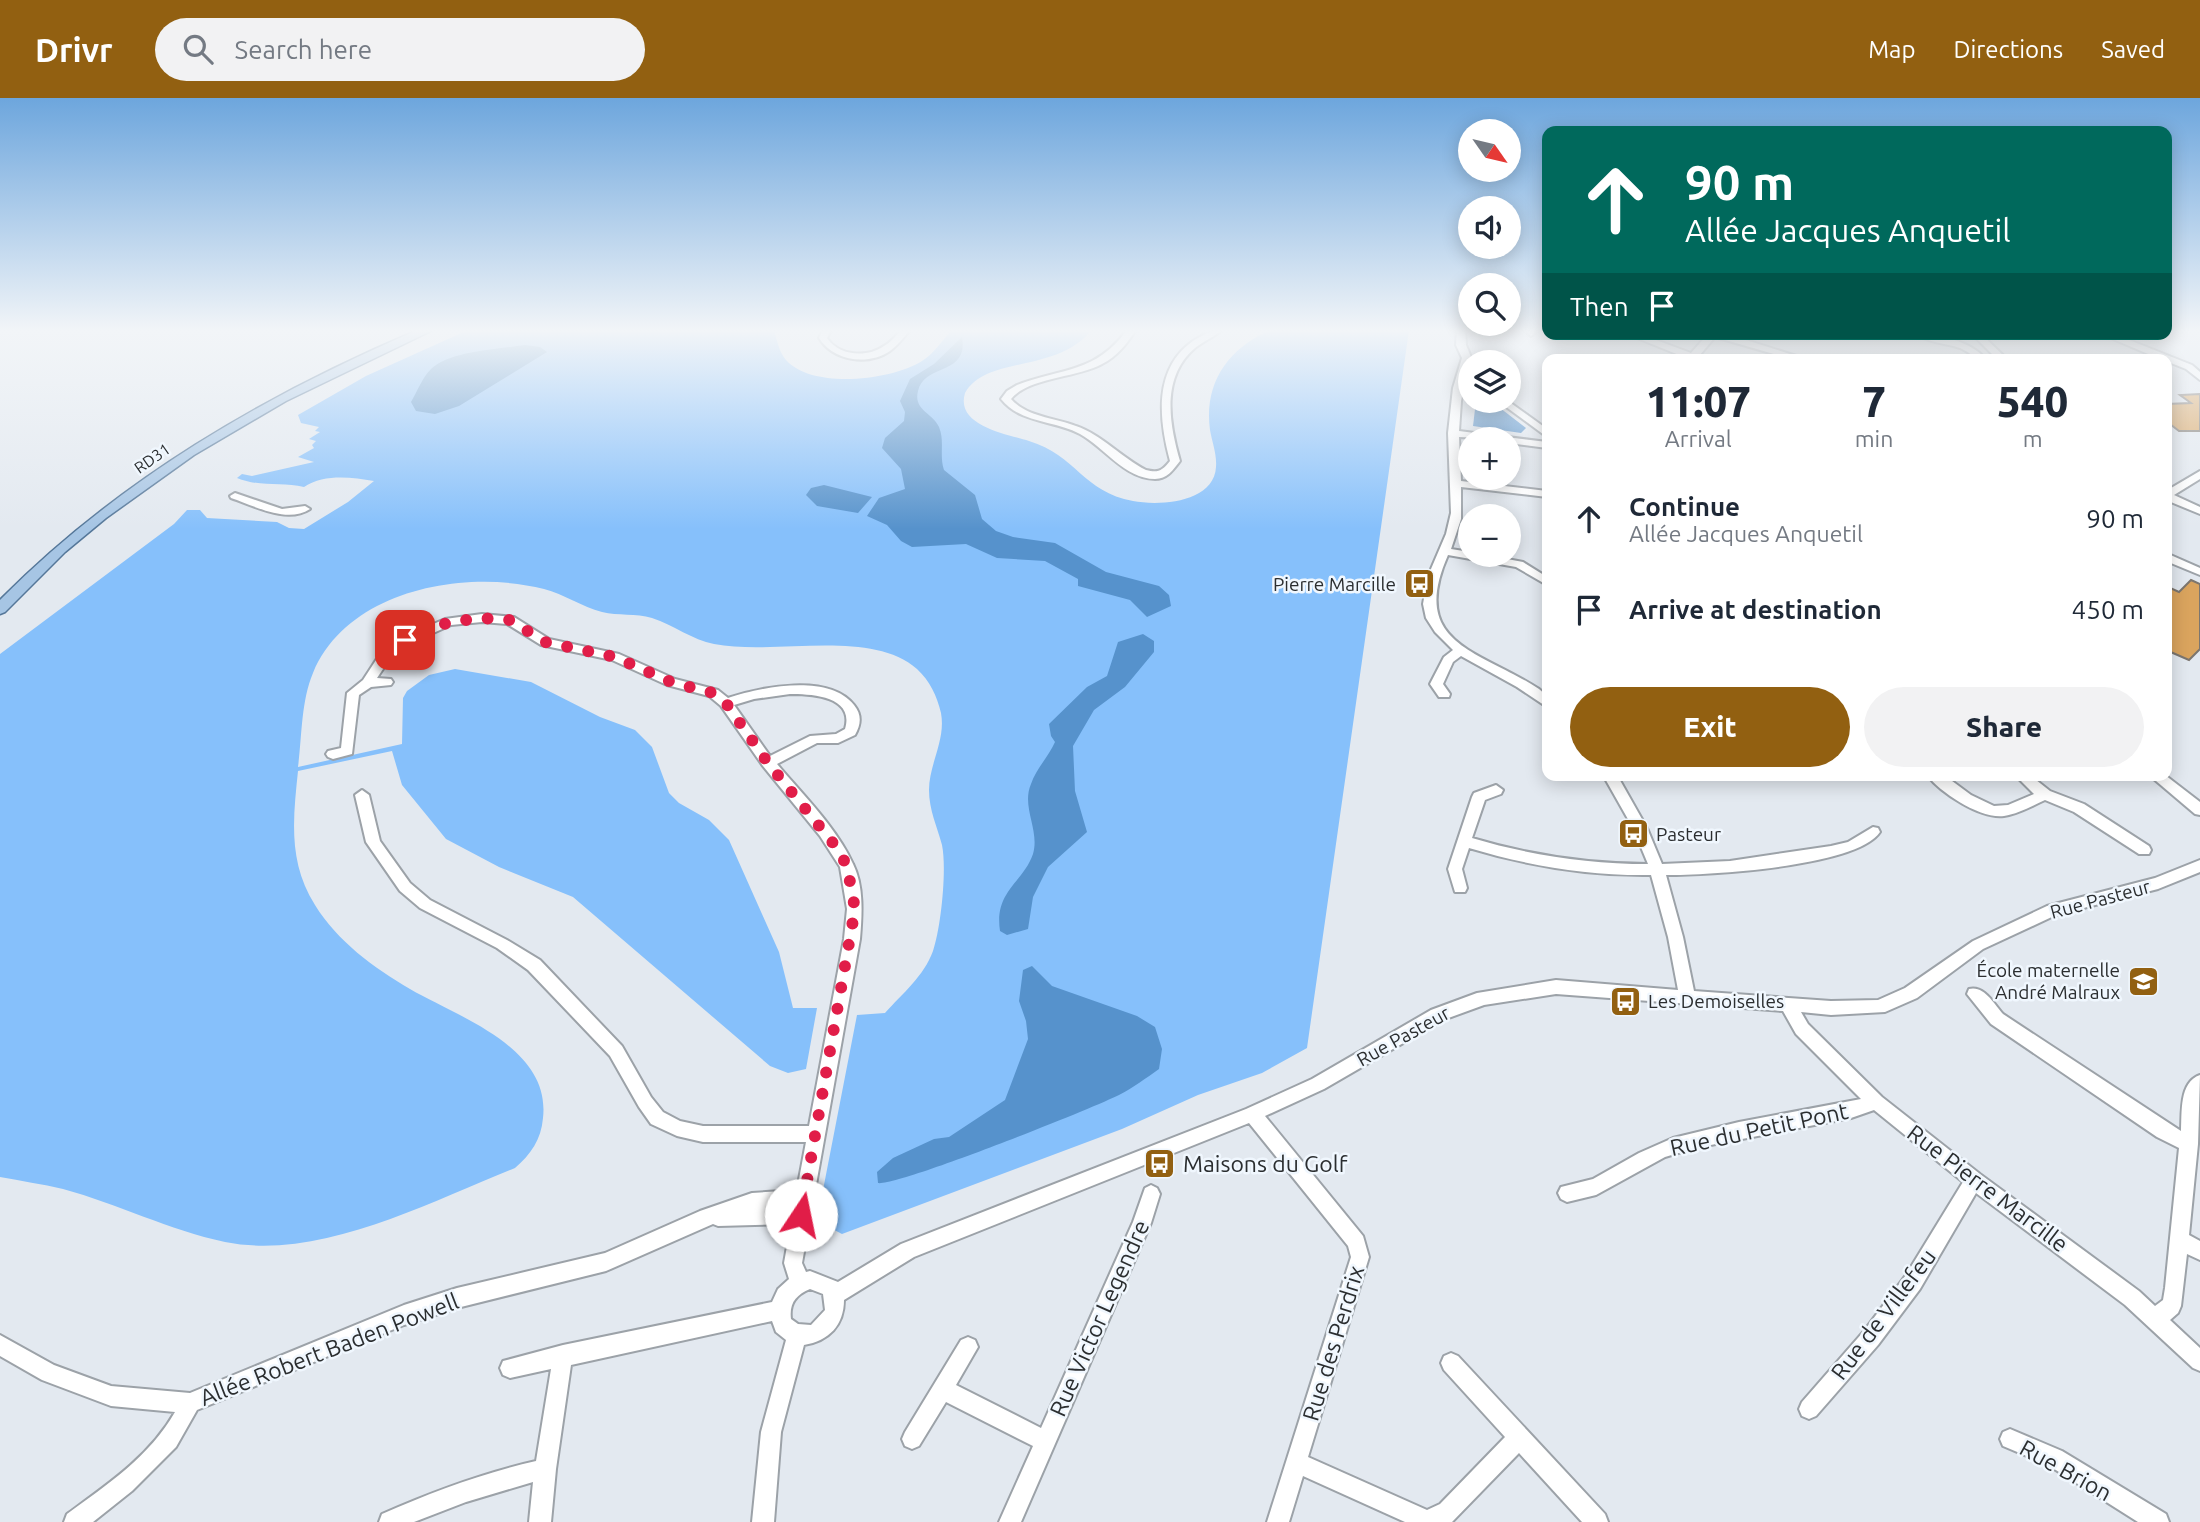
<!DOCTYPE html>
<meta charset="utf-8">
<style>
:root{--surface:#fff;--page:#f2f2f3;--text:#1f2937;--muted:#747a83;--accent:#926011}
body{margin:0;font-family:Ubuntu,sans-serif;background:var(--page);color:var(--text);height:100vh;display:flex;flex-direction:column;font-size:26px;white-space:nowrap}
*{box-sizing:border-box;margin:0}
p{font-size:23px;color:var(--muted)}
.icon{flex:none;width:38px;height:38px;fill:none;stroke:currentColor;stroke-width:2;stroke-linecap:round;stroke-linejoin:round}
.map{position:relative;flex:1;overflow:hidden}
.details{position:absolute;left:1542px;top:256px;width:630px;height:427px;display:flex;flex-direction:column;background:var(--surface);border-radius:14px;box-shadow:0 4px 18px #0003}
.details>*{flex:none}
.top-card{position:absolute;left:1542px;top:28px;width:630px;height:214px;border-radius:14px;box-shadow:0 4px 18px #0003;background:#00695c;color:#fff;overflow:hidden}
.needle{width:46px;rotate:124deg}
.controls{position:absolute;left:1458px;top:21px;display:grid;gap:14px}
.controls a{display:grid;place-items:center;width:63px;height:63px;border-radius:50%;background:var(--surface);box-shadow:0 4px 18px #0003;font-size:35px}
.pin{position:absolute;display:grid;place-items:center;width:60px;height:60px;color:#fff;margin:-30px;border-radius:14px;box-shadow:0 4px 10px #0006}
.me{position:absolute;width:77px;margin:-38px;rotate:11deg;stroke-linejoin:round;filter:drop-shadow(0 0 5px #0008)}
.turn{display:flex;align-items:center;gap:24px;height:147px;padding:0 28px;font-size:32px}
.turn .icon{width:91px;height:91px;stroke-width:2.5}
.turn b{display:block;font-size:49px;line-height:60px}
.then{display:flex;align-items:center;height:66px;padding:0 28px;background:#0003;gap:14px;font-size:26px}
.eta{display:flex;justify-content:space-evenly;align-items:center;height:119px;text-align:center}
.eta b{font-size:42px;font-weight:800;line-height:49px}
.button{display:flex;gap:14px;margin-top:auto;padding:14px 28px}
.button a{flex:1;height:80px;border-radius:42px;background:var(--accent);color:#fff;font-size:28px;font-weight:800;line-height:80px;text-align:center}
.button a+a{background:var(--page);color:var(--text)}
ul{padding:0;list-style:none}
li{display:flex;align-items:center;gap:21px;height:91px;padding:0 28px}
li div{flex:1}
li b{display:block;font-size:26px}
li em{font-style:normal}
header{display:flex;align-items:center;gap:42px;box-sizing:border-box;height:98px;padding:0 35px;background:var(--accent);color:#fff}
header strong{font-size:33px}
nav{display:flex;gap:38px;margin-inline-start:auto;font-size:24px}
.search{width:490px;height:63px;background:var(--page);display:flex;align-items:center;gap:18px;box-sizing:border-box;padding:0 24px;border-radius:38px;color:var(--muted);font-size:26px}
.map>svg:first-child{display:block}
.green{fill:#86c0fb}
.water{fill:#5692cc}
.building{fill:#daa45e;stroke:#7c766f;stroke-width:2}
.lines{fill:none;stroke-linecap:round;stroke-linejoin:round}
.minor-casing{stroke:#9ca2a8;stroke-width:4}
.major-casing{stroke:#579;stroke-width:3}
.minor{fill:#fff;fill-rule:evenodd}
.major{fill:#a6c5e4;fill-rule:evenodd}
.route{stroke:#e11d48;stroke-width:12;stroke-dasharray:0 21.6}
.labels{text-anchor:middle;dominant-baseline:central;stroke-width:5;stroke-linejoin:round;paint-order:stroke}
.far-street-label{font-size:16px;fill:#2b2e30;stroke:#f0f7fe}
.poi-label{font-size:19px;fill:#2b2e30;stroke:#f0f7fe;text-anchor:end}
.street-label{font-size:19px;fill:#2b2e30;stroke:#f0f7fe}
.near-street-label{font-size:23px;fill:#2b2e30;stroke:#f0f7fe}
.near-poi-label{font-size:23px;fill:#2b2e30;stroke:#f0f7fe;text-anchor:start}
</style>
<header>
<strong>Drivr</strong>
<div class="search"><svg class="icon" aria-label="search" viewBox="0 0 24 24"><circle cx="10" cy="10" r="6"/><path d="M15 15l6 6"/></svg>Search here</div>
<nav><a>Map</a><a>Directions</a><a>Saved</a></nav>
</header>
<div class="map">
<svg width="2200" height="1424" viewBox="0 0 2200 1424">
<rect width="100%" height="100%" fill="#e3e9f0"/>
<path class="green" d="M468,232h306c3,10 5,22 12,30 27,30 106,20 136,1 13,-8 20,-21 30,-31h140c-37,44 -105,25 -127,63 -10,33 42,41 64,48 47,14 54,51 104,60 26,5 81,2 83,-34 1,-13 -4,-25 -6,-37 -6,-45 16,-79 56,-98 13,-7 119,-2 143,-2l-102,718 -45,25 -64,22 -76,34 -280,105 -25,-13 40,-206 28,-2c17,-19 39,-37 48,-62 8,-23 14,-82 9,-106 -5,-19 -13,-35 -13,-55 0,-26 17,-50 12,-77 -4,-17 -11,-32 -24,-44 -47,-41 -142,-13 -203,-25 -22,-4 -40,-19 -62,-26 -16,-5 -34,-2 -50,-6 -20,-5 -38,-18 -58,-23 -78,-20 -196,0 -231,84 -12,28 -11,64 -15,94l104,-23 1,-46 4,-7 22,-16 26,-6 76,13 69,35 35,13 17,17 17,46 10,10 30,17 20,20 50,112 14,56h24l-11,61 -18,4 -18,-7 -197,-169 -74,-30 -53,-28 -44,-54 -10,-34 -94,20c-5,48 -10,91 17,134 22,36 59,63 95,84 48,28 141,58 133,129 -2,22 -12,36 -28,50 -86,34 -195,93 -290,74 -56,-12 -107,-38 -162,-53 -21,-5 -42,-8 -63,-12v-523l174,-130 13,-14h13l7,8 70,4 12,6 15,1 44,-27 26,-21c-24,-4 -50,-7 -70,6 -22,-5 -46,0 -67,-9l5,-4 10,2 62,-14 -16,-5 16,-9 -2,-3 4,-4 -7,-2 11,-7 -5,-1 4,-4 -18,-4 -3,-8 68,-39z"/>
<g class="water">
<path d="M962,239c7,39 -38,26 -44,54 -5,19 15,22 21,36 6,14 0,29 5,43l31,25 7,24 14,12 17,6 42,6 51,29 53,14 10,9 2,11 -24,11 -17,-17 -52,-14v-7l-33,-18 -48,-3 -31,-14 -54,3 -11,-6 -14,-16 -20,-9 12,-18 26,-9 -4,-20 -19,-21 3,-10 19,-17 1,-9 -5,-11 10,-22 24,-15z"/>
<path d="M525,247l15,2 7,5 -88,54 -24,8 -19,-3 -5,-9c6,-10 11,-24 20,-33 18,-18 68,-20 94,-24z"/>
<polygon points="1476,303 1491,303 1526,330 1521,335 1473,328"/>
<polygon points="824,387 872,399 858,415 817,408 806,397 811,390"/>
<path d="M1143,536l11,7v11l-29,35 -31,23 -21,36 2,45 12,41 -39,35 -15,30 -5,32 -21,6 -7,-4c-6,-40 23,-48 33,-77 7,-24 -12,-47 -2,-70 5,-15 18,-28 24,-42l-4,-6 -2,-12 38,-37 20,-11 11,-34z"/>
<path d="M1032,868l20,20 85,30 18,11 7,22 -3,20c-13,9 -26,19 -40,26 -28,14 -223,92 -241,88l-1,-11 16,-14 41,-19 15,-2 56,-37 23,-61 -2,-18 -7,-20 4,-31z"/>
</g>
<g class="building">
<polygon points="2200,296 2200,333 2179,333 2166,323 2166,306 2191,305 2180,297"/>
<polygon points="2191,482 2200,486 2200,551 2189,562 2166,552 2166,488 2179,494"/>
</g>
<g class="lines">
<defs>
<g id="minor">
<path d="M823,232h8l-4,8c12,18 40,20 57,8 7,-4 12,-10 17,-16h9c-6,7 -12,15 -20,21 -22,15 -57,10 -71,-13z"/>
<path d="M1127,232h9c-9,13 -19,27 -34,34 -25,14 -73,13 -91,35 16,18 44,19 65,27 26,9 46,32 70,44 12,3 16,1 24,-9 -11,-41 -17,-92 23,-120 10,-6 17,-11 29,-11 -8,7 -18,11 -27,18 -34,29 -26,75 -15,113 -7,9 -13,18 -25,18 -30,0 -51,-32 -75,-45 -26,-14 -59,-10 -79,-35l6,-8 10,-6c45,-17 79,-12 110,-55z"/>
<path d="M1457,232h8l1,15 7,17h-3v6l-2,-1 -7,34 -2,30 88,11v6l-39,-5v-4l-49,-2 2,44 86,10v6l-86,-10v32l-10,30 19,3v3h16l37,7 24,15v8l-31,-18 -68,-12c-40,90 32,95 91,134l8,7v11l-30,-20 -56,-31 -8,6 -10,22 7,10 -1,3h-10l-9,-13 14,-27 9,-7 -18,-18 -9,-14 -3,-14 5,-28 18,-42 5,-21 -3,-80 5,-45 9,-30 -6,-13z"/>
<polygon points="1524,232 1533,232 1535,235 1531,238"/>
<polygon points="1627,236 1640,236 1691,255 1708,236 1727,236 1806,261 1791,261 1715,239 1699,258 1702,261 1689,261"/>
<path d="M1916,236c23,0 54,7 70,25 -11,0 -15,-6 -26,-11 -15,-5 -31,-5 -44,-14z"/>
<polygon points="1972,236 1981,236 2007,261 1997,261"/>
<polygon points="2101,236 2114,236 2192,267 2200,274 2200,282 2186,271 2166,263 2166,261 2160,261"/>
<polygon points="1498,303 1508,303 1547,331 1547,339"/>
<polygon points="2200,373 2200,381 2174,397 2200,409 2200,416 2166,402 2166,393"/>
<path d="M235,395l47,16 23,-3 5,3c-23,15 -55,-3 -79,-11l-1,-2z"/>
<polygon points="2166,455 2200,470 2200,477 2166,463"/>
<path d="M482,516l32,3 35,22 70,15 56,25 43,11 10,8c33,-11 101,-25 126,7 8,10 7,19 1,30l-17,8h-21l-40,21c26,31 59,63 76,100 11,22 9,51 7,75l-58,324 4,9 4,-1 28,11 63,-38 345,-135 66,-30 119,-69 46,-17 79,-13 122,10 -10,-53 -17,-62c-62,1 -122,-9 -182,-27l-7,21 5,19 -2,4h-10l-7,-23 24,-72 2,-4 22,-8 7,5 -2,4 -16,6 -13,38c57,17 116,26 176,26l-15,-36 -30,-53h14l30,53 15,36 68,-3 101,-15 17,-4 25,-15 5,1 2,4c-23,35 -172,43 -214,43l17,62 11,54 137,10 47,-1 27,-12 68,-47 74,-35 108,-28 45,-18v12l-42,17 -102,26 -73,34 -66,49 -32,14 -54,3 -30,-3 7,12 74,73 98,77 159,117 16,15 8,-6 2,-12 14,-140 -22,-11 -166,-113 -24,-30 2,-5c15,-4 25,15 34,25l178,117c1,-18 -2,-49 19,-56l-2,69 -9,91 11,6v19l-13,-6 -6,52 -3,7 -8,7 30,28v23l-7,-3 -68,-63 -149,-112 -56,96 -42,56 -62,71 -7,3 -7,-3 -3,-7 3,-7 62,-71 42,-56 57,-93 -89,-72 -23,8 -156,30 -30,9 -69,38 -29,7 -6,-3 -3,-6 3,-6 32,-8 46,-26 34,-15 66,-16 122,-23 -65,-65 -13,-23 -227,-17 -72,11 -41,15 -119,69 -59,27 98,120 6,21 -61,200 119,53 13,-6 65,-67 -61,-67 -3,-7 3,-7 7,-3 7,3 147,158 3,8h-26l-63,-69 -67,69h-47l-102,-46 -14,46h-22l84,-265 -3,-11 -99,-123 -335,134 -70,43c0,25 -15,41 -40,45l-23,87 -7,90h-22l9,-90 25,-92 -10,-8 -4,-11 -201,44 -15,104 -5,53h-22l4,-40 -67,20 -52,20h-35l3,-8c50,-22 101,-41 154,-53l15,-92 -41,9 -7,-3 -3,-7 3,-7 60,-16 209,-43 6,-13 11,-10 -5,-16 7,-39 -73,2 -5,-2 -107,47 -149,37 -53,17 -207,85 -21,37 -44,44 -39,31h-29l3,-8c40,-29 83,-58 108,-102l-64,-6 -69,-26 -42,-24v-21l54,30 57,21 79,7 214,-88 53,-17 148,-35 95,-42 52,-18 45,-3 9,-48h-103l-26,-6 -26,-12 -12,-17 -29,-51 -82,-86 -31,-22 -77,-40 -20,-17 -34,-49 -11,-47 7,-5 7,5 11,46 30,42 20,17 77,40 33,20 82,86 29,51 12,15 17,9 23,5h106l35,-187 3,-30 -7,-42 -20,-31 -57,-70 -42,-60 -12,-10 -42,-11 -55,-25 -71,-15 -34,-21 -25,-2 -31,3 -42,19 -22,19 -10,15 14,1 2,3 -2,3 -20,2 -12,8 -7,59 -19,5 -5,-2 -2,-3 2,-3 13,-3 6,-55 16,-13 15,-23 23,-19 44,-19zM790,596c21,0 65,2 55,35l-9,5 -26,2 -40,20 -36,-51 20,-6zM810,1191l13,5 2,16 -14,15 -13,-1 -7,-5c-2,-16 5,-24 19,-30z"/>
<path d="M1927,677h17l27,20 23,11 14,-1 26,-11 -15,-15 2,-3h10l19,15 34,13 65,42 2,4 -2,4h-10l-65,-42 -29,-12c-13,6 -27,14 -41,16 -24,3 -63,-23 -77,-41z"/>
<polygon points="2149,677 2165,677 2200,704 2200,717 2195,716"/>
<polygon points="1151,1087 1157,1090 1160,1096 1151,1125 1021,1424 999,1424 1033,1348 946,1304 919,1348 912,1351 905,1348 902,1341 905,1334 961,1242 968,1239 975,1242 978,1249 956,1287 1041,1330 1133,1124 1145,1090"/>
<polygon points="2010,1331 2062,1353 2166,1416 2169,1424 2138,1424 2048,1367 2003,1348 2000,1341 2003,1334"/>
</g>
<path id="major" d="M418,232h15l-147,71 -92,54 -88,63 -41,34 -60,60 -5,2v-14c119,-120 263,-204 418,-270z"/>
</defs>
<use href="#minor" class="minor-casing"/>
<use href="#major" class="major-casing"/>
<use href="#minor" class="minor"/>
<use href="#major" class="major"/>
</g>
<linearGradient id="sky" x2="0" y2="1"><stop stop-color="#6da6dd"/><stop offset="0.54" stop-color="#f2f5f8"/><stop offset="1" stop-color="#f2f5f8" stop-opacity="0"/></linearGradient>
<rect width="2200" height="431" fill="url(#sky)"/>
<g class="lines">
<polyline class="route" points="405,542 449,524 482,520 510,522 545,544 615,559 671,584 713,595 726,605 768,665 837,750 847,768 855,811 801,1117"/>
</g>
<defs>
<symbol id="bus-square" viewBox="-11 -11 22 22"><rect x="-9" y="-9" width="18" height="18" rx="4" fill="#926011" stroke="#f0f7fe"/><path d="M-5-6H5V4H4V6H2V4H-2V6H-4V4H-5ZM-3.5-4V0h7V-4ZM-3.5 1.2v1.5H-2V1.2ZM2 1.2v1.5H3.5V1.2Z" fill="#fff"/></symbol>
<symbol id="school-square" viewBox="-11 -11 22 22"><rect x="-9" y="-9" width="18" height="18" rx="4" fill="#926011" stroke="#f0f7fe"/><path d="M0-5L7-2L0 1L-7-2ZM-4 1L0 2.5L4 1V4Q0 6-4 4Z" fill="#fff"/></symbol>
</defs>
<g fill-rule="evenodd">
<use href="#bus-square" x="1402" y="468" width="35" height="35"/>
<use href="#bus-square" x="1616" y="718" width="35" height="35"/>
<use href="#school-square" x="2126" y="866" width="35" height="35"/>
<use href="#bus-square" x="1608" y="886" width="35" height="35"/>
<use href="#bus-square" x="1142" y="1048" width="35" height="35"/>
</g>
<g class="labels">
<g class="far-street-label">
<text transform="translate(152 360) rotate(-35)">RD31</text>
</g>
<g class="poi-label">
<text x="1396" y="486">Pierre Marcille</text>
<text x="1656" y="736" text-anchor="start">Pasteur</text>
<text x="2120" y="872">École maternelle<tspan x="2120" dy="22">André Malraux</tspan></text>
<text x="1648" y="903" text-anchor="start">Les Demoiselles</text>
</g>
<g class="street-label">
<text transform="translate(2100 801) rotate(-15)">Rue Pasteur</text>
<text transform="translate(1403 938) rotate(-29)">Rue Pasteur</text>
</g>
<g class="near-street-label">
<text transform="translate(1759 1031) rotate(-12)">Rue du Petit Pont</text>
<text transform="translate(1988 1090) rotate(37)">Rue Pierre Marcille</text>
<text transform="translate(1883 1216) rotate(-53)">Rue de Villefeu</text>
<text transform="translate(1099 1220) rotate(-66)">Rue Victor Legendre</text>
<text transform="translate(1333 1245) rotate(-73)">Rue des Perdrix</text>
<text transform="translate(329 1251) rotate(-21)">Allée Robert Baden Powell</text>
<text transform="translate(2066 1372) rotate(29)">Rue Brion</text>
</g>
<g class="near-poi-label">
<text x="1183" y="1065">Maisons du Golf</text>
</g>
</g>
</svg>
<div class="controls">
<a><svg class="needle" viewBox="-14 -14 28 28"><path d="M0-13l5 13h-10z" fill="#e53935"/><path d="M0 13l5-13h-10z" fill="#747a83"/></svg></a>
<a><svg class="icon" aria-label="sound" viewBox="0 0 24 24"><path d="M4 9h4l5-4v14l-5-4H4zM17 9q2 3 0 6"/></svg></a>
<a><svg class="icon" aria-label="search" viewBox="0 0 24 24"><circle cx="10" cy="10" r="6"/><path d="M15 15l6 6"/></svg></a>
<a><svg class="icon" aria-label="layers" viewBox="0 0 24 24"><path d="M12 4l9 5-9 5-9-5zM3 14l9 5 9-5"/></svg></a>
<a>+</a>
<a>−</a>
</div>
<div class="pin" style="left:405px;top:542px;background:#d93025"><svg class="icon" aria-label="arrive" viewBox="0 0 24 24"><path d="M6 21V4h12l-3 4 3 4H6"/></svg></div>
<svg class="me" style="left:801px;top:1117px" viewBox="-20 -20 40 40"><circle r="19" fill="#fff"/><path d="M0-13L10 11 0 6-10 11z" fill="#e11d48"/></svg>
<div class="top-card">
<div class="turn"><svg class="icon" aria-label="ahead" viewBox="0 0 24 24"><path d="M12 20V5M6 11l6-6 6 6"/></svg><div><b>90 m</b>Allée Jacques Anquetil</div></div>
<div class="then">Then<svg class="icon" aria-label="arrive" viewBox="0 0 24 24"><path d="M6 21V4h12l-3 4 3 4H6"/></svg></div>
</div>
<section class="details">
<div class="eta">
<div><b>11:07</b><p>Arrival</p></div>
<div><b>7</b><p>min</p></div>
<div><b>540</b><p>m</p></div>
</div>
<ul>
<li><svg class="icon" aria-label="ahead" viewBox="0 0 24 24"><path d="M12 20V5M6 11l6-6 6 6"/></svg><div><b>Continue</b><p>Allée Jacques Anquetil</p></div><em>90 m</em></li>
<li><svg class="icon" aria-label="arrive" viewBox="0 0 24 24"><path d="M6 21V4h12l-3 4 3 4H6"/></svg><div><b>Arrive at destination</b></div><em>450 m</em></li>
</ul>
<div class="button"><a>Exit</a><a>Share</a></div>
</section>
</div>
